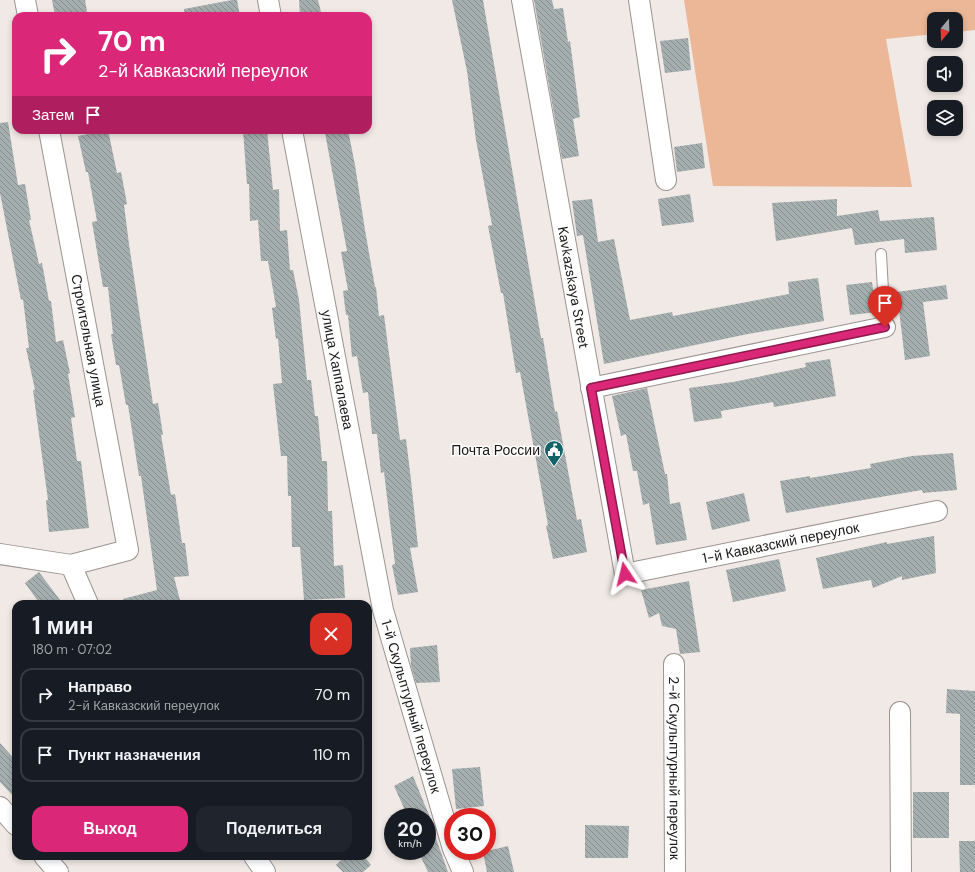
<!DOCTYPE html>
<html lang="ru">
<meta charset="utf-8">
<style>
:root{--surface:#171b24;--page:#20242c;--text:#f1f3f6;--muted:#9ea1a6;--line:#363941;--accent:#db2777}
body{margin:0;font-family:"DM Sans",sans-serif;background:var(--page);color:var(--text);height:100vh;display:flex;flex-direction:column;font-size:15px;white-space:nowrap}
*{box-sizing:border-box;margin:0}
p{font-size:13px;color:var(--muted)}
.icon{flex:none;width:22px;height:22px;fill:none;stroke:currentColor;stroke-width:2;stroke-linecap:round;stroke-linejoin:round}
.map{position:relative;flex:1;overflow:hidden}
.side{position:absolute;left:12px;top:600px;width:360px;height:260px;display:flex;flex-direction:column;background:var(--surface);border-radius:12px;box-shadow:0 2px 6px #0003}
.side>*{flex:none}
.hud{position:absolute;left:12px;top:12px;width:360px;height:122px;border-radius:12px;box-shadow:0 2px 6px #0003;background:#db2777;color:#fff;overflow:hidden}
.needle{width:26px;rotate:199deg}
.fabs{position:absolute;left:927px;top:12px;display:grid;gap:8px}
.fabs a{display:grid;place-items:center;width:36px;height:36px;border-radius:8px;background:var(--surface);box-shadow:0 2px 6px #0003;font-size:20px}
.speed{position:absolute;left:384px;top:808px;display:flex;gap:8px;font-size:20px;font-weight:700;text-align:center}
.speed>*{display:grid;place-content:center;width:52px;height:52px;border-radius:50%;background:var(--surface);box-shadow:0 2px 6px #0003;line-height:1}
.speed small{font-size:10px;font-weight:400}
.speed .limit{border:6px solid #d22;background:#fff;color:#111}
.pin{position:absolute;display:grid;place-items:center;width:34px;height:34px;color:#fff;margin:-41px -17px;border-radius:50% 50% 50% 0;rotate:-45deg;box-shadow:0 0 4px #0007}
.pin .icon{rotate:45deg}
.me{position:absolute;width:44px;margin:-22px;rotate:350deg;stroke-linejoin:round;filter:drop-shadow(0 0 3px #0008)}
.turn{display:flex;align-items:center;gap:14px;height:84px;padding:0 20px;font-size:18px}
.turn .icon{width:52px;height:52px;stroke-width:2.5}
.turn b{display:block;font-size:28px;line-height:34px}
.then{display:flex;align-items:center;height:38px;padding:0 20px;background:#0003;gap:8px;font-size:15px}
.round{display:grid;place-items:center;flex:none;width:42px;height:42px;border-radius:12px;background:var(--page)}
.head{display:flex;align-items:center;justify-content:space-between;height:68px;padding:0 20px}
h1{font-size:24px;font-weight:700;line-height:30px}
.primary-button{display:flex;gap:8px;margin-top:auto;padding:8px 20px}
.primary-button a{flex:1;height:46px;border-radius:12px;background:var(--accent);color:#fff;font-size:16px;font-weight:700;line-height:46px;text-align:center}
.primary-button a+a{background:var(--page);color:var(--text)}
ul{padding:0;list-style:none}
li{display:flex;align-items:center;gap:12px;height:54px;margin:0 8px 6px;padding:0 12px;border:2px solid var(--line);border-radius:12px}
li div{flex:1}
li b{display:block;font-size:15px}
li em{font-style:normal}
.map>svg:first-child{display:block}
.green{fill:#ebb796}
.building{fill:url(#building-back-hatch)}
.lines{fill:none;stroke-linecap:round;stroke-linejoin:round}
.service-casing{stroke:#9b9490;stroke-width:12}
.minor-casing{stroke:#9b9490;stroke-width:22}
.service{stroke:#fff;stroke-width:10}
.minor{stroke:#fff;stroke-width:20}
.route-casing{stroke:#8e194d;stroke-width:10}
.route{stroke:#db2777;stroke-width:7}
.labels{text-anchor:middle;dominant-baseline:central;stroke-width:3;stroke-linejoin:round;paint-order:stroke}
.street-label{font-size:14px;fill:#191715;stroke:#fff}
.poi-label{font-size:14px;fill:#191715;stroke:#fff;text-anchor:end}
</style>
<div class="map">
<svg width="975" height="872" viewBox="0 0 975 872">
<defs>
<pattern id="building-back-hatch" width="6" height="6" patternUnits="userSpaceOnUse"><rect width="6" height="6" fill="#a6afaf"/><path d="M-1 5l2 2M0 0l6 6M5-1l2 2" fill="none" stroke="#868d8d"/></pattern>
</defs>
<rect width="100%" height="100%" fill="#f0e9e5"/>
<polygon class="green" points="684,0 975,0 975,30 956,32 956,19 934,19 934,34 886,39 912,187 713,186"/>
<g class="building">
<polygon points="52,0 85,0 87,12 55,16"/>
<polygon points="232,0 237,0 240,16 185,16 184,9"/>
<polygon points="299,0 318,0 322,16 300,16"/>
<polygon points="452,0 483,0 541,338 543,338 555,412 557,411 577,520 581,519 587,552 553,559 546,526 548,525 520,372 516,373 503,293 501,293 488,226 492,225 476,140 467,71"/>
<polygon points="534,0 552,0 554,9 563,8 568,42 570,41 580,117 573,119 579,156 562,159"/>
<polygon points="688,38 691,70 665,73 660,41"/>
<polygon points="8,122 18,185 25,184 31,220 29,220 39,264 42,263 49,301 51,301 56,342 63,340 70,373 68,374 75,417 71,418 77,461 81,461 89,528 49,532 46,500 48,500 33,390 35,390 26,348 29,348 23,299 21,300 0,193 0,123"/>
<polygon points="108,130 117,173 121,172 127,204 124,205 129,244 153,404 158,403 163,435 161,435 171,495 175,494 182,543 185,543 189,576 174,577 181,604 123,604 123,599 157,590 141,476 139,476 128,405 126,405 119,365 116,365 111,334 113,334 108,287 103,287 92,222 97,221 88,172 86,172 78,136"/>
<polygon points="243,130 267,130 273,190 279,189 280,231 287,230 290,270 293,270 299,300 307,380 311,380 315,416 318,416 322,461 327,461 328,511 332,511 334,566 343,565 345,598 304,600 300,547 292,547 291,496 288,496 287,456 281,456 273,384 282,383 278,338 276,339 272,308 276,307 268,261 261,261 258,220 250,221 249,184 247,184"/>
<polygon points="343,130 348,130 355,165 365,230 375,287 376,287 379,316 384,315 400,440 406,439 411,480 418,547 410,548 418,592 398,595 392,565 395,564 384,472 381,473 377,434 372,434 368,392 363,393 357,356 352,357 348,315 346,315 343,291 348,290 341,252 347,251 325,133"/>
<polygon points="702,143 705,168 677,172 674,147"/>
<polygon points="690,194 694,222 662,226 658,199"/>
<polygon points="592,199 598,242 614,239 630,320 672,312 673,316 789,294 788,282 818,278 824,321 748,334 604,364 583,235 577,236 572,201"/>
<polygon points="837,199 837,216 878,210 880,221 934,217 937,250 905,253 904,239 855,245 852,228 776,241 772,203"/>
<polygon points="872,282 874,295 877,295 878,312 850,315 846,285"/>
<polygon points="946,285 948,299 923,302 930,356 905,360 899,310 891,311 890,293"/>
<polygon points="830,359 836,396 774,407 773,402 721,411 722,418 694,422 689,388 733,382 806,367 805,363"/>
<polygon points="647,388 665,474 667,474 670,504 680,502 687,540 656,545 649,503 643,505 637,471 633,471 626,434 621,436 612,396"/>
<polygon points="953,453 957,490 923,493 922,490 786,513 780,481 810,476 810,478 871,468 870,464 912,456"/>
<polygon points="744,493 750,521 712,530 706,502"/>
<polygon points="934,536 936,573 902,580 902,576 873,588 871,580 823,589 816,558 887,542 887,544"/>
<polygon points="779,559 786,591 733,602 726,570"/>
<polygon points="39,572 63,604 40,604 25,583"/>
<polygon points="689,581 700,652 680,654 676,629 662,626 659,613 649,618 641,590"/>
<polygon points="437,645 440,682 416,683 411,666 410,648"/>
<polygon points="947,689 975,691 975,785 960,785 960,714 946,713"/>
<polygon points="0,743 16,761 16,799 0,782"/>
<polygon points="480,767 484,806 456,809 452,769"/>
<polygon points="413,776 424,803 430,817 408,817 394,786"/>
<rect x="913" y="792" width="36" height="46"/>
<polygon points="429,819 448,872 428,872 418,851 427,851 427,820"/>
<polygon points="585,825 629,826 628,858 585,858"/>
<polygon points="959,841 975,841 975,872 960,872"/>
<polygon points="508,846 514,872 487,872 483,852"/>
<polygon points="345,856 364,856 371,865 363,872 343,872 336,865"/>
</g>
<g class="lines">
<defs>
<polyline id="service" points="881,254 885,327"/>
<g id="minor">
<polyline points="25,0 28,16"/>
<polyline points="268,0 271,16"/>
<path id="s1" d="M522,0l103,574 312,-63"/>
<polyline points="639,0 666,180"/>
<path id="s2" d="M49,130l79,420 -57,15"/>
<path id="s3" d="M292,130l91,480 70,239"/>
<polyline points="591,388 885,327"/>
<polyline points="0,554 71,565 88,604"/>
<path id="s4" d="M674,664l1,208"/>
<polyline points="900,712 901,872"/>
<polyline points="0,807 16,825"/>
<polyline points="454,851 463,872"/>
<polyline points="44,856 58,872"/>
<polyline points="254,856 265,872"/>
</g>
</defs>
<use href="#service" class="service-casing"/>
<use href="#minor" class="minor-casing"/>
<use href="#service" class="service"/>
<use href="#minor" class="minor"/>
</g>
<g class="lines">
<defs>
<polyline id="route" points="625,574 591,388 885,327"/>
</defs>
<use href="#route" class="route-casing"/>
<use href="#route" class="route"/>
</g>
<defs>
<symbol id="civic-pin" viewBox="-11 -11 22 30"><path d="M0 17L-7.5 6A9.5 9.5 0 1 1 7.5 6Z" fill="#126366" stroke="#fff"/><path d="M-.6-6.5H3V-4.5H.6V-3L4-1V1h2V6H-6V1h2V-1L-.6-3ZM-1.2 2.5V6h2.4V2.5Z" fill="#fff"/></symbol>
</defs>
<g fill-rule="evenodd">
<use href="#civic-pin" x="543" y="439" width="22" height="30"/>
</g>
<g class="labels">
<g class="street-label">
<text stroke="none"><textPath href="#s1" startOffset="292">Kavkazskaya Street</textPath></text>
<text stroke="none"><textPath href="#s2" startOffset="214">Строительная улица</textPath></text>
<text stroke="none"><textPath href="#s3" startOffset="244">улица Хаппалаева</textPath></text>
<text stroke="none"><textPath href="#s1" startOffset="742">1-й Кавказский переулок</textPath></text>
<text stroke="none"><textPath href="#s3" startOffset="589">1-й Скульптурный переулок</textPath></text>
<text stroke="none"><textPath href="#s4" startOffset="104">2-й Скульптурный переулок</textPath></text>
</g>
<g class="poi-label">
<text x="540" y="450">Почта России</text>
</g>
</g>
</svg>
<div class="fabs">
<a><svg class="needle" viewBox="-14 -14 28 28"><path d="M0-13l5 13h-10z" fill="#e53935"/><path d="M0 13l5-13h-10z" fill="#9ea1a6"/></svg></a>
<a><svg class="icon" aria-label="sound" viewBox="0 0 24 24"><path d="M4 9h4l5-4v14l-5-4H4zM17 9q2 3 0 6"/></svg></a>
<a><svg class="icon" aria-label="layers" viewBox="0 0 24 24"><path d="M12 4l9 5-9 5-9-5zM3 14l9 5 9-5"/></svg></a>
</div>
<div class="speed"><div>20<small>km/h</small></div><div class="limit">30</div></div>
<div class="pin" style="left:885px;top:327px;background:#d93025"><svg class="icon" aria-label="arrive" viewBox="0 0 24 24"><path d="M6 21V4h12l-3 4 3 4H6"/></svg></div>
<svg class="me" style="left:625px;top:574px" viewBox="-20 -20 40 40"><path d="M0-17L14 15 0 8-14 15z" fill="#db2777" stroke="#fff" stroke-width="4"/></svg>
<div class="hud">
<div class="turn"><svg class="icon" aria-label="right" viewBox="0 0 24 24"><path d="M7 20v-9h11M14 6l5 5-5 5"/></svg><div><b>70 m</b>2-й Кавказский переулок</div></div>
<div class="then">Затем<svg class="icon" aria-label="arrive" viewBox="0 0 24 24"><path d="M6 21V4h12l-3 4 3 4H6"/></svg></div>
</div>
<section class="side">
<div class="head"><div><h1>1 мин</h1><p>180 m · 07:02</p></div><a class="round" style="background:#d93025;color:#fff"><svg class="icon" aria-label="close" viewBox="0 0 24 24"><path d="M6 6l12 12M18 6L6 18"/></svg></a></div>
<ul>
<li><svg class="icon" aria-label="right" viewBox="0 0 24 24"><path d="M7 20v-9h11M14 6l5 5-5 5"/></svg><div><b>Направо</b><p>2-й Кавказский переулок</p></div><em>70 m</em></li>
<li><svg class="icon" aria-label="arrive" viewBox="0 0 24 24"><path d="M6 21V4h12l-3 4 3 4H6"/></svg><div><b>Пункт назначения</b></div><em>110 m</em></li>
</ul>
<div class="primary-button"><a>Выход</a><a>Поделиться</a></div>
</section>
</div>
